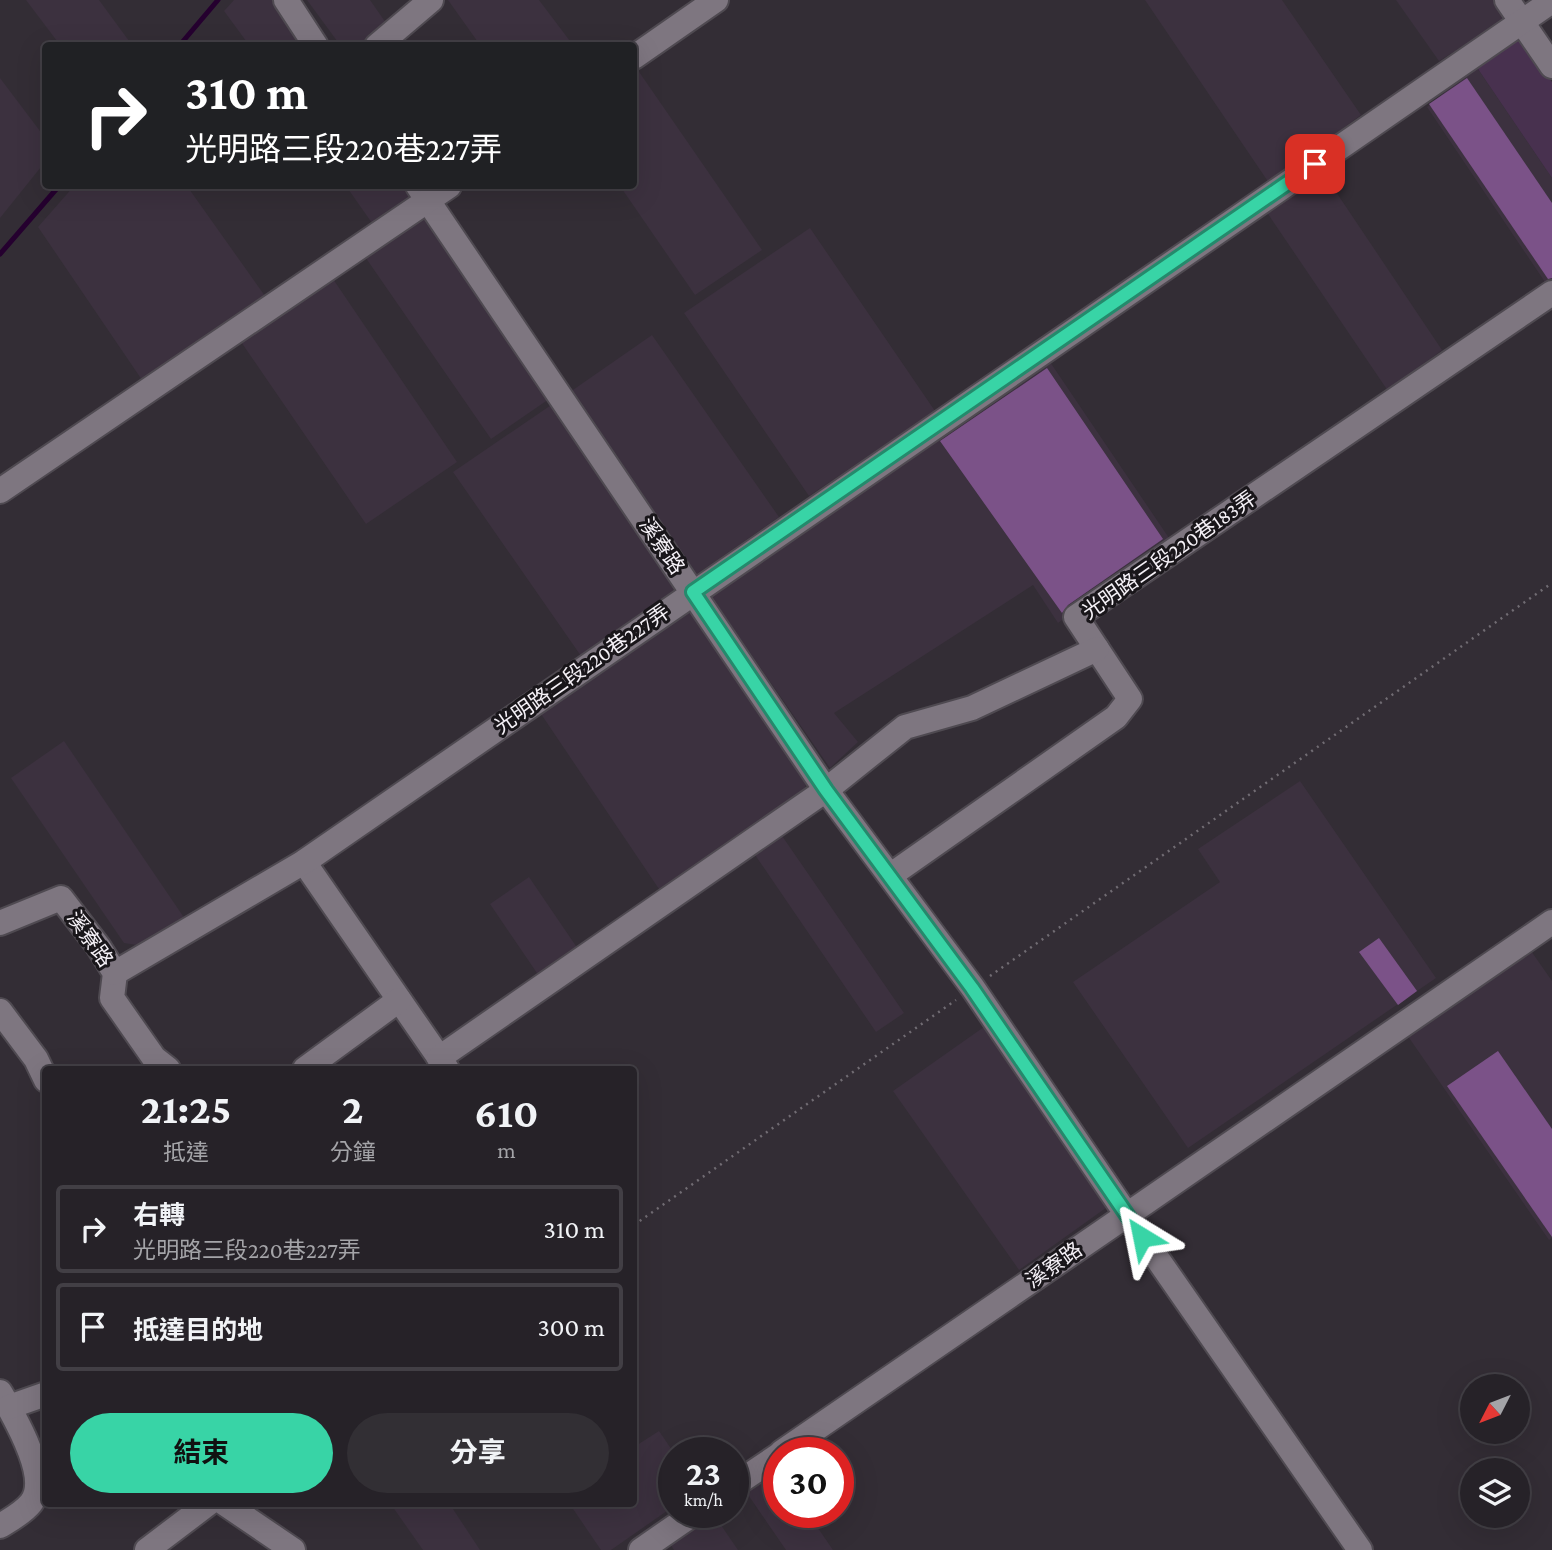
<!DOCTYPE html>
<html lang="zh-TW">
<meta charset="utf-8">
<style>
:root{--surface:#262228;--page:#322f34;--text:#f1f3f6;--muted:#a4a4a8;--line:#423f45;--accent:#38d4a6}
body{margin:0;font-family:"Crimson Pro","Noto Sans TC",serif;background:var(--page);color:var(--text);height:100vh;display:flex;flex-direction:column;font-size:26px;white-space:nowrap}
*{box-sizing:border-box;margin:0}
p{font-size:23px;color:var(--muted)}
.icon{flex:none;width:38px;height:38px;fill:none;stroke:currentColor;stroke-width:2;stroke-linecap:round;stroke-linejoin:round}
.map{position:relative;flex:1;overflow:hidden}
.details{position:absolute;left:42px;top:1066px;width:595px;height:441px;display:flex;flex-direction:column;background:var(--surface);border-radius:7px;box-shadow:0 7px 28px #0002,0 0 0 2px var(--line)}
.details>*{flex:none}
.banner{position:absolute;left:42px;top:42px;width:595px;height:147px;border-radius:7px;box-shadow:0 7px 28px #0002,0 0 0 2px var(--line);background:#202124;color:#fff;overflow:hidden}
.needle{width:46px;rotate:228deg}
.buttons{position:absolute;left:1460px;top:1374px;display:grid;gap:14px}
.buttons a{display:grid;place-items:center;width:70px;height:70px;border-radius:50%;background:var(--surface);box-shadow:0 7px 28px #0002,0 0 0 2px var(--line);font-size:35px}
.speed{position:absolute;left:658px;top:1437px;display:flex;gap:14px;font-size:35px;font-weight:700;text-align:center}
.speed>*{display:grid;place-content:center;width:91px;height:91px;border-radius:50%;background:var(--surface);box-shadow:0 7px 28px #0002,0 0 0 2px var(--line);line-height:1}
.speed small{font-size:18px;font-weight:400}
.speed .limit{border:10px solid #d22;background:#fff;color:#111}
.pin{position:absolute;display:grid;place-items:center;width:60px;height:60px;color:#fff;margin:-30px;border-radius:14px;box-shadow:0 4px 10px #0006}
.me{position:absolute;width:77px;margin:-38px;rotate:325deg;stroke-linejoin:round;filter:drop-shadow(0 0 5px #0008)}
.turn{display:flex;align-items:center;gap:24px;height:147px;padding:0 28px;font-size:32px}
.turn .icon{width:91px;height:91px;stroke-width:2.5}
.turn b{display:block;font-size:49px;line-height:60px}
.eta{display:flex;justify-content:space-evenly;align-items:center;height:119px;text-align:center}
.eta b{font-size:42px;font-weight:700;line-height:49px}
.action{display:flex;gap:14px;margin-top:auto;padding:14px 28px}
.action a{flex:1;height:80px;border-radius:42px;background:var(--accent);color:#111;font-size:28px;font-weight:700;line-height:80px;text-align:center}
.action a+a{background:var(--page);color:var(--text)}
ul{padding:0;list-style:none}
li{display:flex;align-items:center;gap:21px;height:88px;margin:0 14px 10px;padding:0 14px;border:4px solid var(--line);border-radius:7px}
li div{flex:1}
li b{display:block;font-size:26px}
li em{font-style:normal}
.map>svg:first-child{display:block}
.built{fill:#3c313f}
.green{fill:#48314f}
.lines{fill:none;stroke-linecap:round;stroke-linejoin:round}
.stream{stroke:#25002f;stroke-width:5}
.building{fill:#7b5288}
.minor-casing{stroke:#4f4a51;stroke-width:28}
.path{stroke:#716c73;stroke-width:2.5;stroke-dasharray:2 5;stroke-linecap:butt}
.minor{stroke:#7e7680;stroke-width:24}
.route-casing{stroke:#248a6c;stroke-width:18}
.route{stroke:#38d4a6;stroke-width:12}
.labels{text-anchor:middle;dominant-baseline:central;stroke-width:6;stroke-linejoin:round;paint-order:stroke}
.street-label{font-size:21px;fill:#f5f1f7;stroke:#19161a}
</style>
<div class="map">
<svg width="1552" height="1550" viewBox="0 0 1552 1550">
<rect width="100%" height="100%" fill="#332d35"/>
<g class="built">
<polygon points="26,0 99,0 132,45 60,45"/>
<polygon points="234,0 275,0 307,45 249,45 224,11"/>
<polygon points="307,0 370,0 386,23 358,45 340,45"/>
<polygon points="448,0 539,0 573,45 480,45"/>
<polygon points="1145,0 1282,0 1361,115 1269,183"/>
<polygon points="1396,0 1495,0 1507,19 1439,61"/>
<polygon points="635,66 762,250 695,295 620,186 634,186"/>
<polygon points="1476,66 1552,178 1552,286 1549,288 1427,107"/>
<polygon points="0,78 46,139 45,162 0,218"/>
<polygon points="1324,174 1442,350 1388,391 1266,211"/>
<polygon points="74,186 187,186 265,296 142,380 38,227"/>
<polygon points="346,186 403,186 411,196 372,223"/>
<polygon points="423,209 552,397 491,439 361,251"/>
<polygon points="810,228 935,411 809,496 684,313"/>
<polygon points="329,273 457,462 366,524 237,336"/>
<polygon points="652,335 779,517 697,574 570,392"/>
<polygon points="1048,359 1169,538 1058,623 1033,585 834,713 858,742 830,768 708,592"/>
<polygon points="557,401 684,584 581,656 453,472"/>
<polygon points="685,607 707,613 809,768 804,795 661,892 537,708"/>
<polygon points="64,741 185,919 143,946 124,943 11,778"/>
<polygon points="1300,781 1436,978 1188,1148 1073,982 1220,882 1198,849"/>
<polygon points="778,830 904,1013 876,1032 751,849"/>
<polygon points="529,877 578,949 539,976 490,904"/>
<polygon points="1529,948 1552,981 1552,1238 1549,1240 1405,1032"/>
<polygon points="991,1022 1110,1205 1019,1270 893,1091"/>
<polygon points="659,1431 674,1453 674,1506 611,1550 601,1550 569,1503 634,1503 634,1447"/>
<polygon points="779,1470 779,1512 807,1512 833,1550 786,1550 742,1486"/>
<polygon points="390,1503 449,1503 480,1550 423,1550"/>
<polygon points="706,1512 712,1512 738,1550 674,1550 667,1539"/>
</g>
<polygon class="green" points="1519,37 1552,82 1552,178 1476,66"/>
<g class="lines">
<g class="stream">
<polyline points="179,46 218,0"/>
<polyline points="0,254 59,186"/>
</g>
</g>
<g class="building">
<polygon points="1467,78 1552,203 1552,278 1548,279 1429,104"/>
<polygon points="1047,368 1163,539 1068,605 1062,613 940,441"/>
<polygon points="1379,938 1417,991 1398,1005 1359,952"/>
<polygon points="1498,1051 1552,1129 1552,1237 1447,1086"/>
</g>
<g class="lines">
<defs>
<g id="minor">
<polyline points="286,0 316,46"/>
<polyline points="1507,0 1552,66"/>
<polyline points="377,46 431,0"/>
<polyline points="634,57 716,0"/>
<polyline points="418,186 826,790 973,988 1127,1215 782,1452"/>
<polyline points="0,491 449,186"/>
<polyline points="304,862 447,1069"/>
<polyline points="891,875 1116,717 1130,699 1076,617 1552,293"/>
<polyline points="0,923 61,898 98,946 115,973 112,998 154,1058 168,1069"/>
<polyline points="115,973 304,862 1552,1"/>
<polyline points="0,1011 36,1059 46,1080"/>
<polyline points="439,1058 826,790 905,727 972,708 1097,649"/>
<polyline points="305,1069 399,1000"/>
<path d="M0,1392c14,24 51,86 31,111 -8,10 -21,17 -31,23"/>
<polyline points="9,1407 46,1394"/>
<polyline points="733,1486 779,1455"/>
<polyline points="224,1503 293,1550"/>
<polyline points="147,1550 209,1503"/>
<polyline points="641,1550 696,1512"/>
<polyline points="1360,1550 1127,1215 1552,922"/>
</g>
</defs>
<use href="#minor" class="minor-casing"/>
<g class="path">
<polyline points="990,976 1552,583"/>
<polyline points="634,1225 956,1000"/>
</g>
<use href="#minor" class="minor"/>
</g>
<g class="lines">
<defs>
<polyline id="route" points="1142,1237 972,988 826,790 693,592 1315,164"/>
</defs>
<use href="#route" class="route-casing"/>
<use href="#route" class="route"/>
</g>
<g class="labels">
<g class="street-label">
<text transform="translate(662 546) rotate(56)">溪寮路</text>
<text transform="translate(1169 555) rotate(-35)">光明路三段220巷183弄</text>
<text transform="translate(582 669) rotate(-35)">光明路三段220巷227弄</text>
<text transform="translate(90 939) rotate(55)">溪寮路</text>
<text transform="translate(1054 1265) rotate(-35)">溪寮路</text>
</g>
</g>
</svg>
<div class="buttons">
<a><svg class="needle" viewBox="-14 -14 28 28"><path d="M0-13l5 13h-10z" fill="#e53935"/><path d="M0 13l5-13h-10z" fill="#a4a4a8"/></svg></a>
<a><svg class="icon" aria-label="layers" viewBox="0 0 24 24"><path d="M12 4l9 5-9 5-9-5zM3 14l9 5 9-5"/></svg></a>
</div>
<div class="speed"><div>23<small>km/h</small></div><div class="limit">30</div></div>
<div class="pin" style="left:1315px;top:164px;background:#d93025"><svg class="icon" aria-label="arrive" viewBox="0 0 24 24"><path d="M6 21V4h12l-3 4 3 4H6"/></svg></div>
<svg class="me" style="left:1142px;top:1237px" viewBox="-20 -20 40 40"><path d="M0-17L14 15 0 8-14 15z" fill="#38d4a6" stroke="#fff" stroke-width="4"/></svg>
<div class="banner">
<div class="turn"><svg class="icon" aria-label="right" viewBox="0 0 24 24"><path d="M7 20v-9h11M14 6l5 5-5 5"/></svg><div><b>310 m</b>光明路三段220巷227弄</div></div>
</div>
<section class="details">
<div class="eta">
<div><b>21:25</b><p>抵達</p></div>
<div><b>2</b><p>分鐘</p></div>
<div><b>610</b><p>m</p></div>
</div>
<ul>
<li><svg class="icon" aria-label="right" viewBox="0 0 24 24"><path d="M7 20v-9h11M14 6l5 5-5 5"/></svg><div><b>右轉</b><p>光明路三段220巷227弄</p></div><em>310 m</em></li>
<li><svg class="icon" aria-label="arrive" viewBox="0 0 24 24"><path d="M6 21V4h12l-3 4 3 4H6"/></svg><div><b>抵達目的地</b></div><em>300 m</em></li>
</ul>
<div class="action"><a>結束</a><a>分享</a></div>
</section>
</div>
